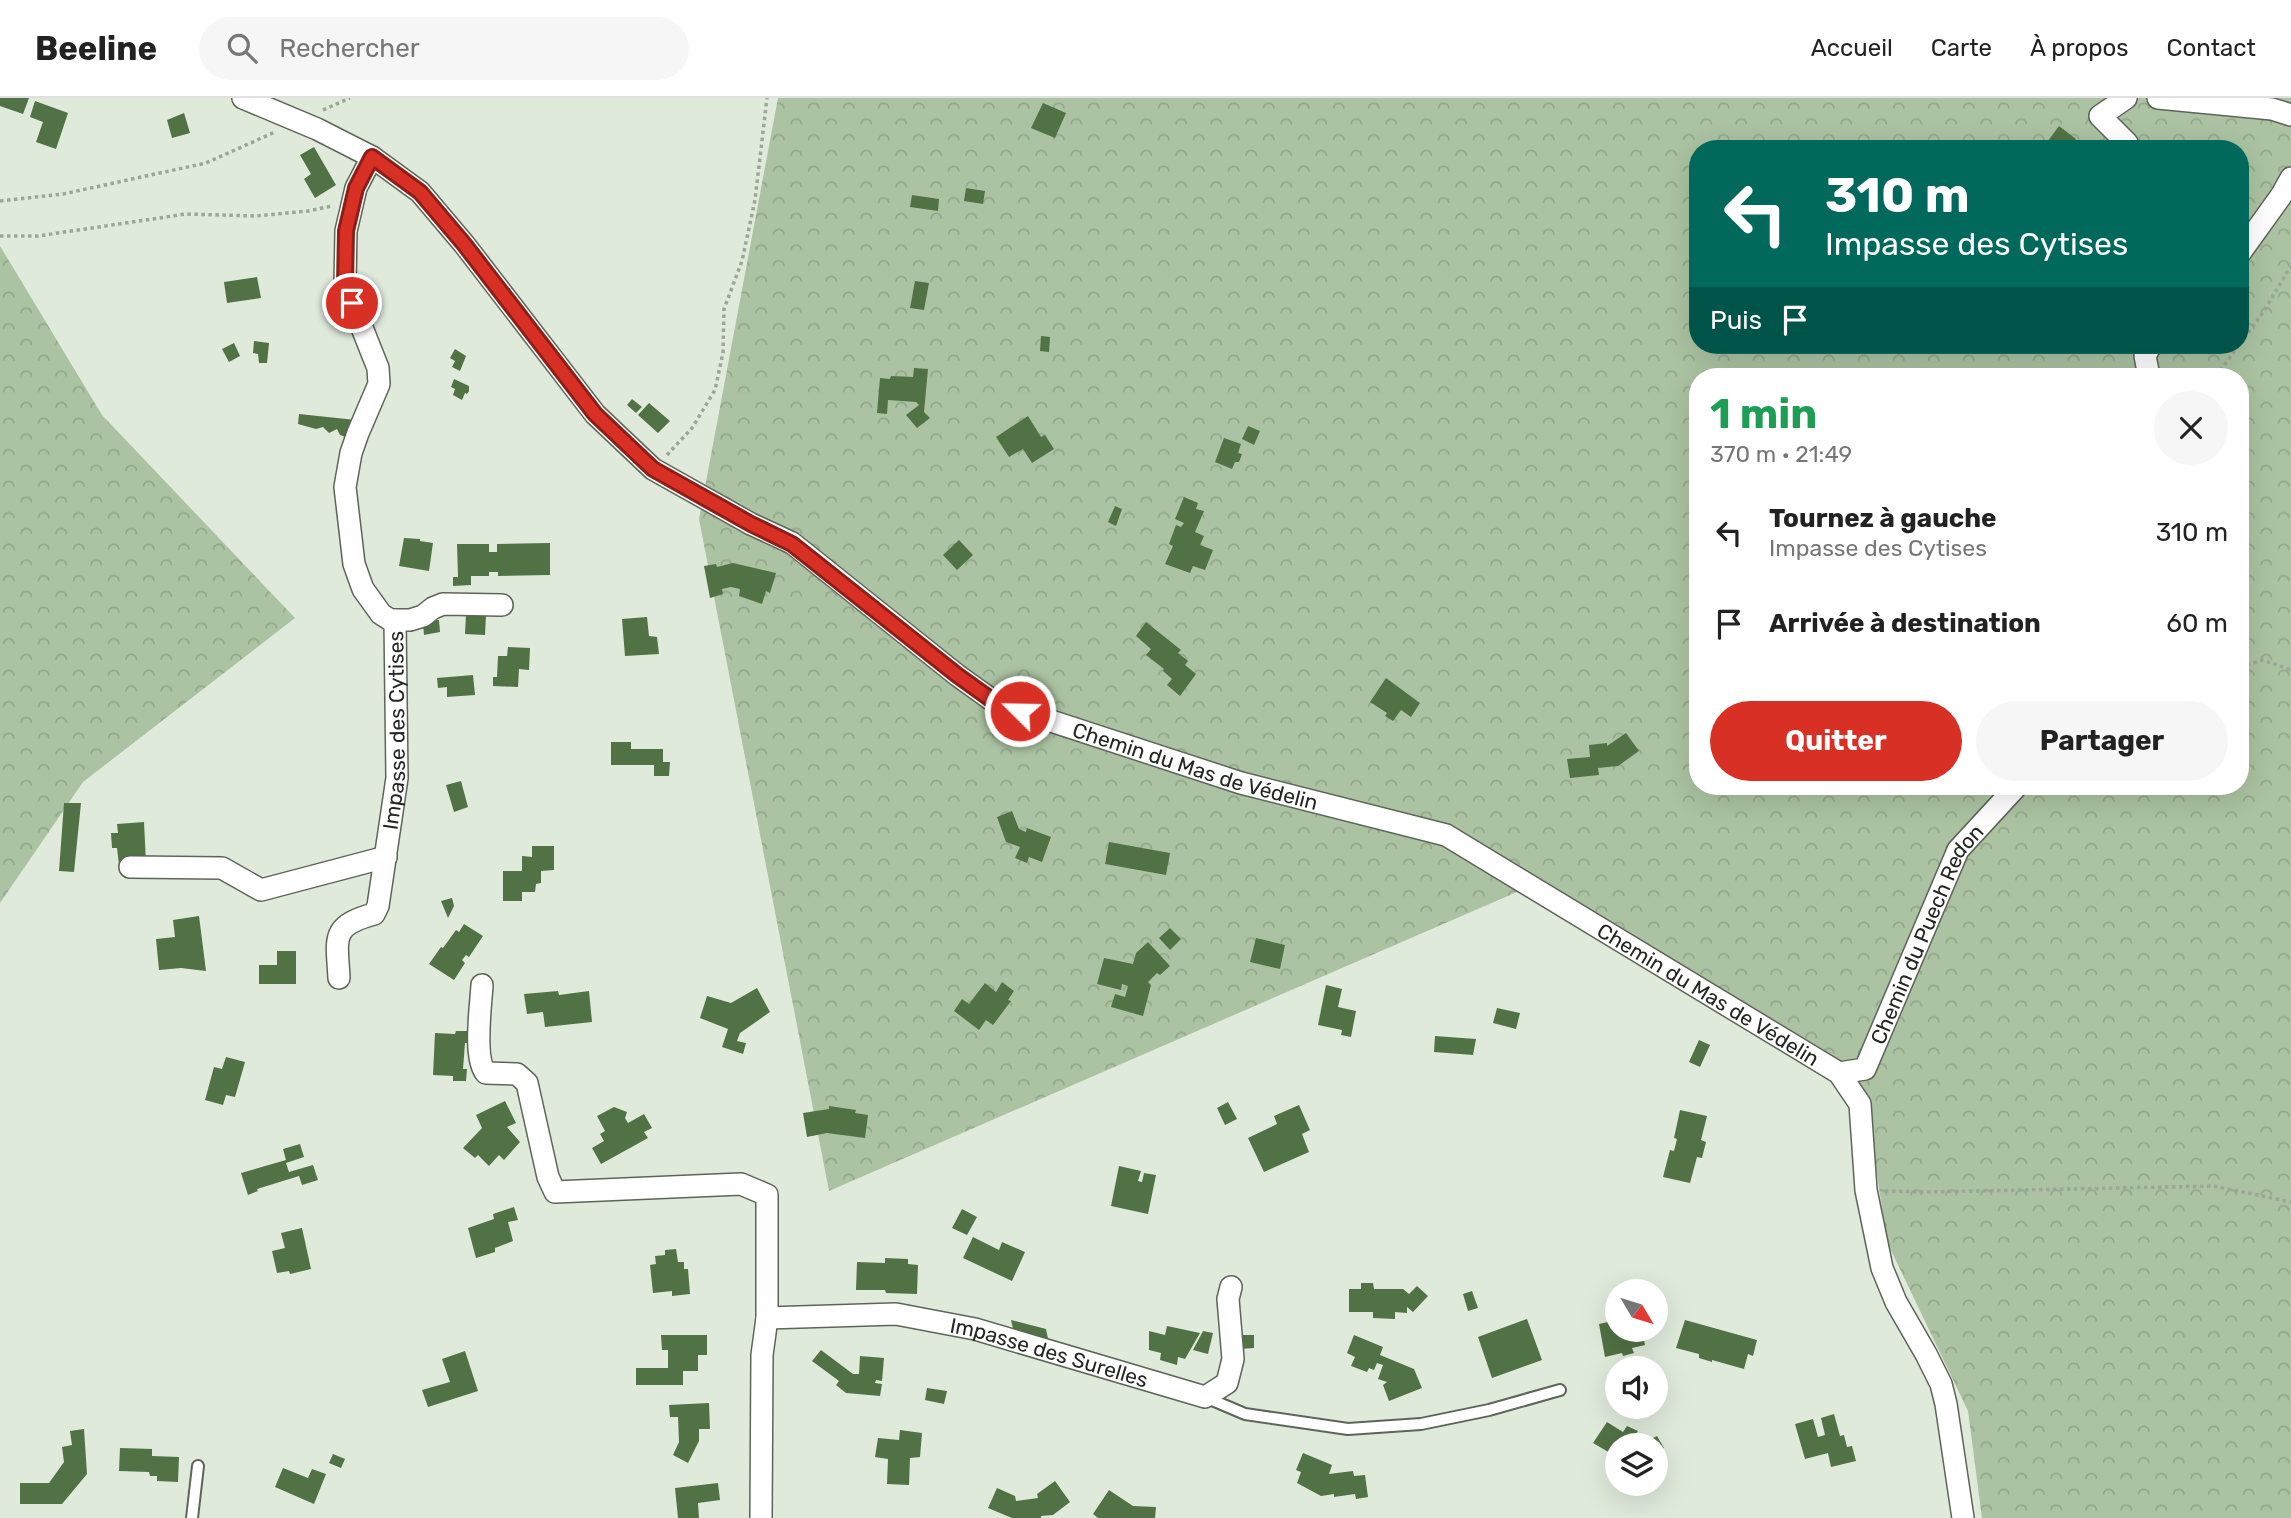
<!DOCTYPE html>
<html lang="fr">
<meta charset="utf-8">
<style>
:root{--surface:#fff;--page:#f6f6f6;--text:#222;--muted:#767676;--line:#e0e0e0;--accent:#d93025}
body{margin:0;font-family:Rubik,sans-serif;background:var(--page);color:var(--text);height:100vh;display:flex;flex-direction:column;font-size:26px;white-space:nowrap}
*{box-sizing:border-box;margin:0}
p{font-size:23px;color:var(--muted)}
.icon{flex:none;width:38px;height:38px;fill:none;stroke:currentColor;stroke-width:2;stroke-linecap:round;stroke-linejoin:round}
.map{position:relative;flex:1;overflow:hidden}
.side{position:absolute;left:1689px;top:270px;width:560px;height:427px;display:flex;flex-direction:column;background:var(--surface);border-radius:28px;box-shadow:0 7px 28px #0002}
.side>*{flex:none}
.guide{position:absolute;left:1689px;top:42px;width:560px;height:214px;border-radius:28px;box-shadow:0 7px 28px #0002;background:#00695c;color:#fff;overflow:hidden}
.needle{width:46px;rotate:128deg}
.tools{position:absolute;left:1605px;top:1181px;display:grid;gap:14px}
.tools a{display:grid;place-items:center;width:63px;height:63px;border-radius:50%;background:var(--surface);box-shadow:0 7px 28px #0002;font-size:35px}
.pin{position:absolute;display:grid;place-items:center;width:60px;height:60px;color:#fff;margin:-30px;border:4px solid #fff;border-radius:50%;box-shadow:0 2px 7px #0007}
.me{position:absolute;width:77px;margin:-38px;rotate:293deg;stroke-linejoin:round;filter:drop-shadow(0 0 5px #0008)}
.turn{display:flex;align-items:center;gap:24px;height:147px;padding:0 21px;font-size:32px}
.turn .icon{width:91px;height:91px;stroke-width:2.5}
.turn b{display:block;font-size:49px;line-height:60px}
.then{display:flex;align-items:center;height:66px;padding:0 21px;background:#0003;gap:14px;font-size:26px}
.round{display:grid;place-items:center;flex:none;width:74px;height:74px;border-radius:37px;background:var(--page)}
.head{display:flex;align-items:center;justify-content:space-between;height:119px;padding:0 21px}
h1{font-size:42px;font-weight:700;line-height:52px;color:#1e9e55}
.button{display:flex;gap:14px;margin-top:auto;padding:14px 21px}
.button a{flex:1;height:80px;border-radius:42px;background:var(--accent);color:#fff;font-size:28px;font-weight:700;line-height:80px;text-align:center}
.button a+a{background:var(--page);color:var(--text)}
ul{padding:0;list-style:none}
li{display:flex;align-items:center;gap:21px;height:91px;padding:0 21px}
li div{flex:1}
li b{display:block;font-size:26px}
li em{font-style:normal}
header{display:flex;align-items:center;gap:42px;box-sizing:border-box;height:98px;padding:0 35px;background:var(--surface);border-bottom:2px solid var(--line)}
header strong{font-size:33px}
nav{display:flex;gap:38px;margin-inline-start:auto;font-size:24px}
.search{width:490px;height:63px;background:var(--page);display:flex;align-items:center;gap:18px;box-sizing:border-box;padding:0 24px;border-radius:38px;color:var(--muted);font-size:26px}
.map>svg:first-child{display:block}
.forest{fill:url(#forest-crowns);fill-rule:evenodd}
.building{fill:#517244}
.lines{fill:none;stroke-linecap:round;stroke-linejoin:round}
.lane-casing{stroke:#5d6559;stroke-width:14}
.street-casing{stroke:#5d6559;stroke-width:24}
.path{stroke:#9da599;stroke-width:3.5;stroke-dasharray:3.5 3.5;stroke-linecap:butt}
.lane{stroke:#fff;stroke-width:10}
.street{stroke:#fff;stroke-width:21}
.route-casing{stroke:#8d1f18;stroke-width:18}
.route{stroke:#d93025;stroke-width:12}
.labels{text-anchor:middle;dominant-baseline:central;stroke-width:7;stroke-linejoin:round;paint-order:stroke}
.street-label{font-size:21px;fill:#232621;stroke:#ecf7e8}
</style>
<header>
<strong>Beeline</strong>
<div class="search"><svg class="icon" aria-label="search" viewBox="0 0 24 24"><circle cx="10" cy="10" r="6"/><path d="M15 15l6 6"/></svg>Rechercher</div>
<nav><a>Accueil</a><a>Carte</a><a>À propos</a><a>Contact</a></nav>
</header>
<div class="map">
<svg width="2291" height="1420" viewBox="0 0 2291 1420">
<defs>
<pattern id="forest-crowns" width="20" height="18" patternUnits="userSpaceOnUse" patternTransform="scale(1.75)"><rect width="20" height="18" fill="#abc3a2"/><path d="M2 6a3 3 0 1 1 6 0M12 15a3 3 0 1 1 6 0" fill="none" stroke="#93a78b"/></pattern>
</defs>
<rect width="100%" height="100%" fill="#dfeadb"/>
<g class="forest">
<path d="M778,0h1513v1420h-309l-14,-107 -81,-169 -20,-135 -53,-63 -297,-152 -688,299 -130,-672zM1698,51h542v196h-542zM1698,278h542v410h-542z"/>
<polygon points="0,148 102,317 295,520 83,684 0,805"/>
</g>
<g class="building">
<polygon points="0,0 29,0 23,16 0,8"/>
<polygon points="35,3 68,15 56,51 36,44 43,24 30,19"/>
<polygon points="1043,5 1066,15 1055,40 1031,30"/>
<polygon points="184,15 190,35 172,40 167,22"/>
<polygon points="2059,28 2076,41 2075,43 2086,51 2042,51"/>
<polygon points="314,49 336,87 315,100 304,81 311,76 300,57"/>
<polygon points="966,90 985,93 983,106 964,103"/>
<polygon points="912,97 939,101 938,113 910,109"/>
<polygon points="257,179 261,200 227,205 224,184"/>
<polygon points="915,183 929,185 924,212 910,210"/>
<polygon points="1041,238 1050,239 1049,254 1040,253"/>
<polygon points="254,243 269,245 267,265 259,265 258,256 253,255"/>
<polygon points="234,245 240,258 229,264 222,251"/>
<polygon points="455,251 466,258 460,273 452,269 455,263 450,260"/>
<polygon points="914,270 928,271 924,314 930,320 917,330 906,317 919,307 916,304 888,302 887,316 877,315 880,280 890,281 891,278 913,279"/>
<polygon points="454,281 469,288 469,293 467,296 465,295 462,302 453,297 455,291 451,289"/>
<polygon points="632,301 642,309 636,315 627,307"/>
<polygon points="649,305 670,323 658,335 638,317"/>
<polygon points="299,316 356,322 348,340 340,337 337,331 329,335 323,329 316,331 298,326"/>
<polygon points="1028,318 1041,339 1045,337 1054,351 1032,365 1023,351 1009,359 996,339"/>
<polygon points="1248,328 1260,333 1254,347 1242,341"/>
<polygon points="1224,340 1241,346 1238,355 1242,356 1239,364 1235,364 1232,371 1215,364"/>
<polygon points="1184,399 1198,405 1196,411 1204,413 1195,434 1204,438 1200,447 1213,452 1205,472 1193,468 1190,475 1165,466 1173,448 1169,446 1176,427 1181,429 1184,425 1175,421"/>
<polygon points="1115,408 1122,411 1116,428 1108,424"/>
<polygon points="404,440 420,441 420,443 433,445 429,473 399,468"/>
<polygon points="959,442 973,457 957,472 943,457"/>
<polygon points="550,445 550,477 498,478 498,474 489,474 489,478 471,478 471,487 453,488 453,479 458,479 457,446 489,446 489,454 497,454 497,446"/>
<polygon points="733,465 776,475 770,495 766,493 762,506 739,498 740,491 731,489 722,491 723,496 710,500 704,468 716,466 717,469"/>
<polygon points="466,516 486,517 485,537 465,536"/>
<polygon points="647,519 649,538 657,539 659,556 625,558 622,521"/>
<polygon points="439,522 440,534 424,537 423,527 428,523"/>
<polygon points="1146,524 1181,552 1178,555 1188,563 1185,567 1196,576 1180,598 1167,587 1172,581 1163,573 1164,571 1146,557 1151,551 1136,538"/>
<polygon points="508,549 530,550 529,572 519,571 518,589 493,588 493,579 497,579 498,558 507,558"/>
<polygon points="473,577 475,597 447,599 447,589 438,590 437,580"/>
<polygon points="1386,580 1420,605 1411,619 1401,612 1393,623 1385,618 1387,615 1370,604"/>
<polygon points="1626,635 1639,653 1618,668 1598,670 1599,677 1570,680 1567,661 1590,659 1589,647 1607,645 1607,648"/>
<polygon points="611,644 631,644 631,651 663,651 663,664 670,664 669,678 654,678 654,667 611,667"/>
<polygon points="461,683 468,709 454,714 446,687"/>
<polygon points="64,705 81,705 74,774 59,773"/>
<polygon points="1012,713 1019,731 1026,734 1027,730 1051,739 1042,764 1029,759 1027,765 1015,760 1020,749 1006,744 997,719"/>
<polygon points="144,724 146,765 119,767 117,750 112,750 111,735 118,735 117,726"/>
<polygon points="1109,744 1170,755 1166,777 1105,766"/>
<polygon points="532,748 554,748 554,772 541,773 541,785 536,786 535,794 522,794 522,803 503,803 503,773 522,773 522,758 532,759"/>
<polygon points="452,800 454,808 448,820 441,803"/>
<polygon points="199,818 206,873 181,870 159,872 156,841 175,839 173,822"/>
<polygon points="464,826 483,838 469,859 466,857 462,862 465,865 454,882 429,866 441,849 443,850 456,832 459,834"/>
<polygon points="1170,830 1181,841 1170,852 1159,840"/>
<polygon points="1256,840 1285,847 1280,871 1250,864"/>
<polygon points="1148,844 1170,868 1160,877 1157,875 1148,884 1151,887 1143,918 1111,909 1115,896 1125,899 1128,888 1122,886 1121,892 1097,886 1104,860 1133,866 1136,855"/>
<polygon points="277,853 296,853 296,886 259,886 259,867 277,867"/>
<polygon points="1002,884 1014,893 1008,902 1011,903 993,927 986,922 979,932 954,913 962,901 969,906 985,885 996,894"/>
<polygon points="1326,887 1342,891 1338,909 1356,913 1351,939 1341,937 1342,932 1318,927"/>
<polygon points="757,890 770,914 740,935 737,943 746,945 743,956 722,949 728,931 700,920 707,898 731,905"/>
<polygon points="558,893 559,897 589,893 592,924 545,929 543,914 527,916 524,896"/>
<polygon points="1497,910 1520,915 1516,931 1493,925"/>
<polygon points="456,933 469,933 468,945 465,945 463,971 467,971 466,983 453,983 453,978 433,977 435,935 455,936"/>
<polygon points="1435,938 1476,941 1473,957 1434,954"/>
<polygon points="1699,942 1710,947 1700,969 1689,964"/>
<polygon points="226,959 245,964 235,999 226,997 223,1007 205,1002 214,969 222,971"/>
<polygon points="505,1003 516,1025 507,1029 520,1044 504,1062 499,1057 489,1068 478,1057 475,1060 463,1050 482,1030 476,1017"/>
<polygon points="1228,1004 1237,1021 1225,1027 1217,1010"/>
<polygon points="1299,1007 1310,1032 1302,1036 1309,1054 1264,1074 1248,1040 1277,1026 1274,1018"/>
<polygon points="829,1008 856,1012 855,1015 868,1017 865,1040 827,1035 807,1039 803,1015 829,1011"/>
<polygon points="614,1009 627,1014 625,1020 628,1025 644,1016 652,1030 644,1034 648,1040 601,1066 592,1050 604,1043 600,1036 605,1033 597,1018"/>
<polygon points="1680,1012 1707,1018 1701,1042 1706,1044 1702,1060 1697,1059 1690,1085 1663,1079 1670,1052 1674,1053 1677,1041 1674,1040"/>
<polygon points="300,1046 304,1059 286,1065 289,1074 313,1067 318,1082 302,1087 299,1078 257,1091 258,1093 248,1097 241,1075 286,1062 283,1051"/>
<polygon points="1119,1068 1141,1073 1138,1083 1142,1084 1144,1075 1156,1077 1148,1116 1111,1108"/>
<polygon points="514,1109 518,1122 508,1124 513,1143 495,1150 495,1154 476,1160 468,1130 494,1121 493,1116"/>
<polygon points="962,1111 977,1119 967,1137 952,1130"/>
<polygon points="302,1130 311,1171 290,1176 289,1173 277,1175 272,1153 285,1150 281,1135"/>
<polygon points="973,1139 999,1152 1002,1144 1025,1154 1012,1183 963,1160"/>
<polygon points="676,1151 678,1164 684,1164 684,1171 688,1171 690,1196 672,1198 672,1193 653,1195 650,1167 656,1166 655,1158 665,1157 665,1152"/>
<polygon points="885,1160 908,1161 908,1166 918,1167 917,1196 886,1195 885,1192 856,1192 857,1164 885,1165"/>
<polygon points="1361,1185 1373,1185 1374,1191 1403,1191 1409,1196 1417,1188 1428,1198 1413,1214 1407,1209 1407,1215 1395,1214 1395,1221 1373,1220 1373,1214 1349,1214 1349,1191 1361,1191"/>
<polygon points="1472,1193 1478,1210 1468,1213 1463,1196"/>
<polygon points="1612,1218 1617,1218 1617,1232 1642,1232 1645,1247 1632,1250 1634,1255 1623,1258 1622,1255 1605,1259 1599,1226 1613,1223"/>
<polygon points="1527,1221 1542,1262 1492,1280 1478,1239"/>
<polygon points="1011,1222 1046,1231 1050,1250 1015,1239"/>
<polygon points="1685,1222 1757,1242 1753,1258 1748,1256 1744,1271 1712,1262 1712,1264 1699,1260 1699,1256 1676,1250"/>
<polygon points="1167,1228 1200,1235 1185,1261 1178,1259 1177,1267 1160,1262 1161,1255 1149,1252 1149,1233 1165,1237"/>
<polygon points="1203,1233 1213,1235 1208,1256 1193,1252"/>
<polygon points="661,1237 707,1237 707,1257 698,1257 698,1273 683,1273 683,1287 636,1287 636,1270 668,1270 668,1252 662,1252"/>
<polygon points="1239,1237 1254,1237 1254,1250 1240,1251"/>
<polygon points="1354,1237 1383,1249 1380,1257 1414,1271 1422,1290 1389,1303 1383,1287 1387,1284 1378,1281 1383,1267 1377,1265 1374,1272 1369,1270 1367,1274 1351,1268 1355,1259 1347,1255"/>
<polygon points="821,1252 853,1276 859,1276 860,1258 884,1260 882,1283 876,1282 875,1285 882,1286 880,1298 846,1295 836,1287 839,1283 812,1263"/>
<polygon points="465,1253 478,1293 428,1309 422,1292 450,1284 442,1261"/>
<polygon points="927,1290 947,1293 944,1306 925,1302"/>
<polygon points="709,1305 710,1331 699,1331 699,1343 688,1365 673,1357 679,1344 678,1319 670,1319 669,1307"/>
<polygon points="1834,1316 1840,1338 1844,1337 1847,1349 1852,1348 1856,1363 1831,1369 1828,1355 1805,1361 1795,1326 1813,1321 1818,1339 1825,1337 1821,1320"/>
<polygon points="1607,1324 1623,1334 1627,1328 1638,1333 1633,1340 1641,1346 1657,1338 1664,1350 1656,1355 1656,1348 1617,1348 1617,1359 1593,1345"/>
<polygon points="84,1331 87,1376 62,1406 20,1406 20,1385 49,1385 64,1364 62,1349 72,1347 70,1333"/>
<polygon points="900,1332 922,1335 920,1359 910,1360 909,1387 887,1386 888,1361 875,1359 878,1340 899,1342"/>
<polygon points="120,1350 152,1351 152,1358 179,1359 178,1384 157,1383 157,1378 150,1378 149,1374 119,1373"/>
<polygon points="1303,1355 1332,1367 1329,1376 1353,1373 1354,1378 1365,1377 1368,1399 1356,1401 1355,1396 1334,1399 1334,1396 1321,1398 1297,1385 1301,1374 1296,1372"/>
<polygon points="333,1356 345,1361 341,1370 329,1365"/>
<polygon points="283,1370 308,1380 312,1371 326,1376 314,1406 275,1389"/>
<polygon points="1055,1383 1070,1404 1053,1417 1041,1418 1041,1420 1012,1420 988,1410 997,1390 1015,1398 1016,1403 1038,1400 1037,1396"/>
<polygon points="718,1385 720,1402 698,1405 699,1420 678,1420 675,1390"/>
<polygon points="1109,1392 1133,1408 1156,1409 1155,1420 1098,1420 1093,1416"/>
</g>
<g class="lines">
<defs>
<g id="lane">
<polyline points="1205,1299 1245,1316 1348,1331 1421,1326 1489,1312 1560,1292"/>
<polyline points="192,1420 198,1368"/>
</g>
<g id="street">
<path id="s1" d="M243,0l74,31 55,28 48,35 44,52 131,170 58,55 98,55 41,19 165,132 39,28 245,80 205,52 393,238 21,31 6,86 16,78 14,34 30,52 15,30 5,20 17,114"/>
<polyline points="2158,0 2272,11 2291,17"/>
<polyline points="2124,51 2127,45 2100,18 2126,0"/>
<polyline points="2240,155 2281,98 2291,80"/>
<polyline points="2149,278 2145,258 2151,247"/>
<polyline points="395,522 410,522 423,518 433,510 443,506 502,507"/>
<polyline points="130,769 222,770 261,792 386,759"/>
<path id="s2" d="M339,880c-2,-40 -9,-52 35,-64l4,-8 19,-128 -2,-158 -3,1 -11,-7 -18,-25 -9,-25 -9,-77 6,-34 7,-20 21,-49 -1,-16 -33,-83 1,-54 10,-43 16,-31"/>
<path d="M482,887c-1,20 -9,73 4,88l31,1 10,9 21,94 7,15 186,-8 26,11v123l-5,37 -1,163"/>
<path id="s3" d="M1839,975l26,-4 93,-219 59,-64"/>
<path id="s4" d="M767,1220l129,-4 79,15 230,68 22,-14 6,-24 -5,-60 3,-12"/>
</g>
</defs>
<use href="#lane" class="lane-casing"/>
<use href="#street" class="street-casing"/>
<g class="path">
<polyline points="323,12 350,0"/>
<polyline points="0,103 63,96 206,65 275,34"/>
<polyline points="0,138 38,138 186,116 256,118 308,113 332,108"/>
<polyline points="2240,246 2264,213 2291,168"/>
<polyline points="2216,278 2239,247"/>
<polyline points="667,357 692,330 715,292 723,255 724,211 742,163 755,102 767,0"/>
<polyline points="2240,569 2263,562 2291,572"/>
<polyline points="1885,1093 1926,1094 2214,1088 2291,1104"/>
</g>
<use href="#lane" class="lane"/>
<use href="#street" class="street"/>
</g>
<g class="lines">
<defs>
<polyline id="route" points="352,205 345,187 346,133 356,90 372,59 420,94 464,146 595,316 653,371 751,426 792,446 957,577 996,605 1020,613"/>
</defs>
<use href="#route" class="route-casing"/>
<use href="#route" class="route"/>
</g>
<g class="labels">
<g class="street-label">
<text stroke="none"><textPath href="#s2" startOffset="271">Impasse des Cytises</textPath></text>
<text stroke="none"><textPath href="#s1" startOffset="1190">Chemin du Mas de Védelin</textPath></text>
<text stroke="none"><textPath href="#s3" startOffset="175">Chemin du Puech Redon</textPath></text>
<text stroke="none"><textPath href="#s1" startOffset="1757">Chemin du Mas de Védelin</textPath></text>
<text stroke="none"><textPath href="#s4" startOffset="287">Impasse des Surelles</textPath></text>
</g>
</g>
</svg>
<div class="tools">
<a><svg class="needle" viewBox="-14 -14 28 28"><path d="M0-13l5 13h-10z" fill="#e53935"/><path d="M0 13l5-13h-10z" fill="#767676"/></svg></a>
<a><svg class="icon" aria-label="sound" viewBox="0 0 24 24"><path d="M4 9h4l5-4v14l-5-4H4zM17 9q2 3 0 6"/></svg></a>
<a><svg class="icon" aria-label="layers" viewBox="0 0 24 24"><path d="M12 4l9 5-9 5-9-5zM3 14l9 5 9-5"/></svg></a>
</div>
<div class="pin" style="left:352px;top:205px;background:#d93025"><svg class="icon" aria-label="arrive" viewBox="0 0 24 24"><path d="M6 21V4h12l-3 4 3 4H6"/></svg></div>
<svg class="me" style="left:1020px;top:613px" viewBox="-20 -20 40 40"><circle r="17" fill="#d93025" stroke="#fff" stroke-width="3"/><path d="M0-11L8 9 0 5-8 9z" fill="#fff"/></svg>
<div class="guide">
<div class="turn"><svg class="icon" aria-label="left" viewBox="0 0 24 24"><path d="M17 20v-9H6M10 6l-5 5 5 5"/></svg><div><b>310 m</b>Impasse des Cytises</div></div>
<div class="then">Puis<svg class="icon" aria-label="arrive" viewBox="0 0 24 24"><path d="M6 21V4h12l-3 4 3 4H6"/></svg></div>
</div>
<section class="side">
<div class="head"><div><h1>1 min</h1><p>370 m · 21:49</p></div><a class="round"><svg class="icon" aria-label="close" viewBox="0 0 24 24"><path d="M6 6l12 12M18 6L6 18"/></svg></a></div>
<ul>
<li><svg class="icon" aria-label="left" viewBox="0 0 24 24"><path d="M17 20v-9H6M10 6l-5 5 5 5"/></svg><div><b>Tournez à gauche</b><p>Impasse des Cytises</p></div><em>310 m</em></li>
<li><svg class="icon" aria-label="arrive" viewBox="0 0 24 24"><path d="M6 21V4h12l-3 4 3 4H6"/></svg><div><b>Arrivée à destination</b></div><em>60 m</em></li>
</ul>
<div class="button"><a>Quitter</a><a>Partager</a></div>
</section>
</div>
